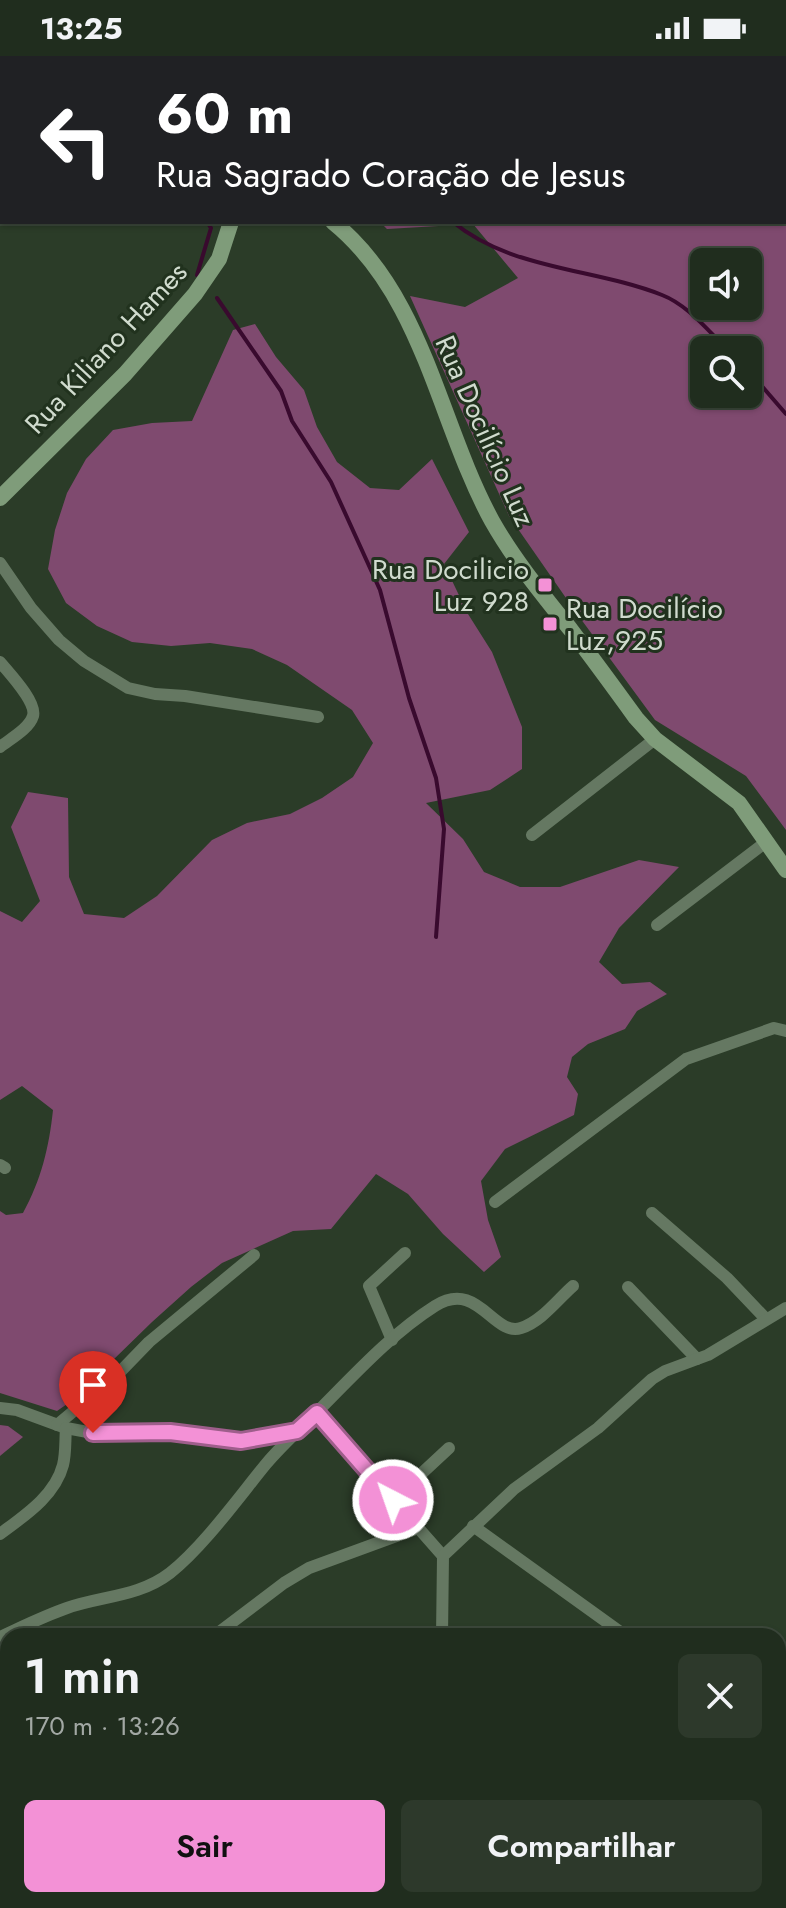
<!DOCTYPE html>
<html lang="pt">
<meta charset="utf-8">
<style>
:root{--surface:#202d1e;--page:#2d392b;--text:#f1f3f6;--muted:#a2a8a4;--line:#3d493c;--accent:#f391d6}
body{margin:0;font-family:Jost,sans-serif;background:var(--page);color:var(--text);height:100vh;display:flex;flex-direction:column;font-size:30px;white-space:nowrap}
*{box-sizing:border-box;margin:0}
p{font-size:26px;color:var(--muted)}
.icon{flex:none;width:44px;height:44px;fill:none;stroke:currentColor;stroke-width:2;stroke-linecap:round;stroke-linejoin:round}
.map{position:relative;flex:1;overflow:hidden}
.side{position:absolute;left:0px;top:1572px;width:786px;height:280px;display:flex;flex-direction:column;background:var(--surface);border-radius:24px 24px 0 0;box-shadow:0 2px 6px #0004,0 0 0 2px var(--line)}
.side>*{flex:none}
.guide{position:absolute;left:0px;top:0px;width:786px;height:168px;box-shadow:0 2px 6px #0004,0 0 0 2px var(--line);background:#202124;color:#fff;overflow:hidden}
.fabs{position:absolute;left:690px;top:192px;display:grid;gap:16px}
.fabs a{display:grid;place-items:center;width:72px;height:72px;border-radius:12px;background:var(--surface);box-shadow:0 2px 6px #0004,0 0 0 2px var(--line);font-size:40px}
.pin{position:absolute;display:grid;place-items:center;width:68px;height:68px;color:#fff;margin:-82px -34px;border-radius:50% 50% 50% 0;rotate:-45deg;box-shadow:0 0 8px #0007}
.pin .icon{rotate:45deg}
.me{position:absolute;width:88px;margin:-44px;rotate:319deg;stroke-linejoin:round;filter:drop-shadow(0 0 6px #0008)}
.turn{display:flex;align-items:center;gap:28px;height:168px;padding:0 24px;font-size:36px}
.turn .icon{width:104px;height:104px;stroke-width:2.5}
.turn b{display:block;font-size:56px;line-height:68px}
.round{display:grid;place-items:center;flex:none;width:84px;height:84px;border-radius:12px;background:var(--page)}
.summary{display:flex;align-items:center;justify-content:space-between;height:136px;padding:0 24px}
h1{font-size:48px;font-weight:600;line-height:60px}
.primary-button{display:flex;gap:16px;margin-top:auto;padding:16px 24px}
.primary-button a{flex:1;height:92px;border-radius:12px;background:var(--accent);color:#111;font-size:32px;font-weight:600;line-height:92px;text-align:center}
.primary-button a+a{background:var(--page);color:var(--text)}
.status{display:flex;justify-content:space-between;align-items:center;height:56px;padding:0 40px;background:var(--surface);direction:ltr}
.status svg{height:22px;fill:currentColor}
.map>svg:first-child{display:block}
.forest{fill:#7f4a6f;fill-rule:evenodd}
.water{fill:#390a2e}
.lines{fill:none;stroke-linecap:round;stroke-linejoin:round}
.stream{stroke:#390a2e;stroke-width:4}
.building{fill:#426c3c;stroke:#788c75;stroke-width:2}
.path{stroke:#7b8978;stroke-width:2;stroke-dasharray:4 4;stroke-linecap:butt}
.minor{stroke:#657862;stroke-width:12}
.secondary{stroke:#7f9c7a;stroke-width:16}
.route-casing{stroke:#9e5e8b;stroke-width:20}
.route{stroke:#f391d6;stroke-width:14}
.poi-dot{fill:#f391d6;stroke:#21321e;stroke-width:3}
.labels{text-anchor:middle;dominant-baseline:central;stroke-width:6;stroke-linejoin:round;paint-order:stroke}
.street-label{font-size:28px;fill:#d0dbce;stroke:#21321e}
.poi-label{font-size:28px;fill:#d0dbce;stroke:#21321e;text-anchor:end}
</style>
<div class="status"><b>13:25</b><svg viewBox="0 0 49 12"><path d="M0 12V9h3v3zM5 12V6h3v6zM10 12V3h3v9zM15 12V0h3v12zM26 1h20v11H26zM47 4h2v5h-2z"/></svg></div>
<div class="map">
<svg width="786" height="1852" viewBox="0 0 786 1852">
<rect width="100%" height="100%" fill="#2b3c28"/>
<g class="forest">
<path d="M382,0h404v774l-40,-54 -91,-56 -80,-109 -66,-95 -99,-220 55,11 53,-29 -45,-54 -86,5 -7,-7h404v-164h-406zM748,206v44h-44v-44zM704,294h44v44h-44z"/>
<path d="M255,268l21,33 28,33 13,37 20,35 33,26 29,2 33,-31 37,73 -25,32 24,50 24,38 30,75v42l-32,21 -64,13 37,36 21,33 36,15h40l79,-27 40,7 -60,61 -20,34 23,22 28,-2 17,12 -30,17 -12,18 -37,15 -16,13 -5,20 11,17 -4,21 -69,34 -24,32 7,39 13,37 -17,15 -41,-38 -35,-40 -32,-20 -45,55 -38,2 -71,32 -31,24 -39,35 -82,80 -13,9 -57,-18v-182l6,4 17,-2c18,-33 26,-65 30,-103l-31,-24 -22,14v-189l22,11 18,-21 -29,-74 17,-35 40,6 1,79 15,37 40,4 33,-22 55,-56 35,-17 43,-9 32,-16 31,-21 20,-34 -21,-33 -65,-45 -35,-16 -42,-6 -39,3 -39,-4 -35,-16 -31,-23 -18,-34 7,-39 12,-37 19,-34 27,-29 39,-7 40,-2 41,-91z"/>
<polygon points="0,1369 8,1370 23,1381 0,1400"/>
<polygon points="0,1771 8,1774 8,1844 113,1846 104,1852 0,1852"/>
</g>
<polygon class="water" points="550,1844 581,1844 582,1852 536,1852"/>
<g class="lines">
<g class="stream">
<polyline points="508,2 512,0"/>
<polyline points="0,15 2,15"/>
<path d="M453,166c58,48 141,46 209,73 26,10 46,36 66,55"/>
<polyline points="197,219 211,172 207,166"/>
<polyline points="217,242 281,335 292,365 331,426 380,534 409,642 436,722 444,773 436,881"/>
<polyline points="748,314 786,358"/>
<polyline points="683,1852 686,1844"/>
</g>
</g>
<polygon class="building" points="778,1788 786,1795 786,1809 778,1817"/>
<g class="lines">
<polyline class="path" points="0,1849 6,1852"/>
<g class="minor">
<polyline points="217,2 220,0"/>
<polyline points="0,507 31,552 59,584 84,605 128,632 155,638 185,640 318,661"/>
<path d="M0,606c9,11 37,40 33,54 -4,13 -23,23 -33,31"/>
<polyline points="532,779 655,683"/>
<polyline points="657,869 766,786"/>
<polyline points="0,1109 5,1112"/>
<polyline points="495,1146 686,1003 774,972 786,975"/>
<polyline points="652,1157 727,1222 766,1263"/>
<polyline points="628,1231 697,1303"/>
<polyline points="392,1284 369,1230 405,1197"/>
<polyline points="0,1352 17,1354 66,1372 93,1377 170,1376 241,1385 297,1375"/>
<polyline points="317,1357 443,1500"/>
<polyline points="57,1369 118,1318 149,1286 254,1199"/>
<polyline points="393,1444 449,1392"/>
<polyline points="473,1470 626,1580"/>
<path d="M0,1478c24,-18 55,-38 63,-69 3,-12 2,-25 3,-37"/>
<polyline points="214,1580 284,1527 309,1512 418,1472"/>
<polyline points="442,1580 443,1500 514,1433 598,1372 652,1323 665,1315 708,1299 786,1252"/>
<path d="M0,1581c22,-10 44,-21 67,-29 34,-12 72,-11 103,-35 33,-26 69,-76 96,-109 16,-19 34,-35 51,-52 37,-37 74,-78 118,-106 43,-27 58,31 86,22 20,-6 37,-29 52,-42"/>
<polyline points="778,1644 786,1651"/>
<polyline points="778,1716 786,1709"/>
<polyline points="0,1724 8,1720"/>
<polyline points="152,1852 155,1844"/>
</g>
<g class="secondary">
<polyline points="198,0 199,2"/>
<path d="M333,166c91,74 105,200 159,299 22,39 51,74 79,109 22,29 44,59 65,88l19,21 84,64 47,67"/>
<polyline points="0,442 125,318 195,238 219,203 231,166"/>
<polyline points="773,1852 786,1838"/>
</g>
</g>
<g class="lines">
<defs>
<polyline id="route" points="93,1377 170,1376 241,1385 297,1375 317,1357 393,1444"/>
</defs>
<use href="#route" class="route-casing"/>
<use href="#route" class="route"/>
</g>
<g class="poi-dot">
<rect x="537" y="521" width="16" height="16" rx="4"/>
<rect x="542" y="560" width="16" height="16" rx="4"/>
</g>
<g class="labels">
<g class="street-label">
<text transform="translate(106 292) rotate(-47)">Rua Kiliano Hames</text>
<text transform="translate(485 375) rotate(66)">Rua Docilício Luz</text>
</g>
<g class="poi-label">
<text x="529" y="513">Rua Docilicio<tspan x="529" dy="32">Luz 928</tspan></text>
<text x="566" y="552" text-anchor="start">Rua Docilício<tspan x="566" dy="32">Luz,925</tspan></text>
</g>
</g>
</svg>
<div class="fabs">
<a><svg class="icon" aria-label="sound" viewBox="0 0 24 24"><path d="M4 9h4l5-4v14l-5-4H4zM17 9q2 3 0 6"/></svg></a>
<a><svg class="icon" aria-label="search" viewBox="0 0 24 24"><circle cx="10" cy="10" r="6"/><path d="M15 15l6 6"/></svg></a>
</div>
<div class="pin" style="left:93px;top:1377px;background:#d93025"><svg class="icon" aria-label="arrive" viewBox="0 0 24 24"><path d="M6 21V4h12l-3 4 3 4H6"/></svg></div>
<svg class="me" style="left:393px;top:1444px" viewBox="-20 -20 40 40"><circle r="17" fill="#f391d6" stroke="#fff" stroke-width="3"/><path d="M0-11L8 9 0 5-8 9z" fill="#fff"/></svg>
<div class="guide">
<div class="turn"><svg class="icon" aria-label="left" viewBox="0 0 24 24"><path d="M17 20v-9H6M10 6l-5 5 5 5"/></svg><div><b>60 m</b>Rua Sagrado Coração de Jesus</div></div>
</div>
<section class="side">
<div class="summary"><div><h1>1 min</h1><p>170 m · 13:26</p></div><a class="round"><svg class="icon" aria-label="close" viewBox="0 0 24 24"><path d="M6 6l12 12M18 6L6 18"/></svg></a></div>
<div class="primary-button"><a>Sair</a><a>Compartilhar</a></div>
</section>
</div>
